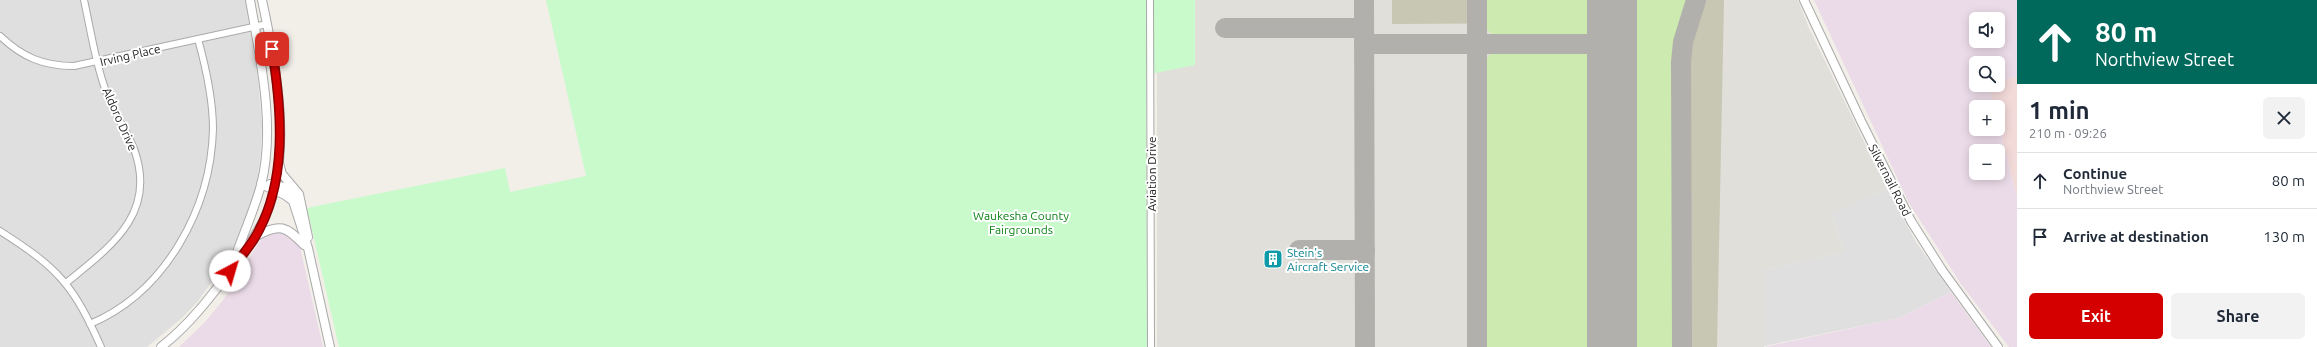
<!DOCTYPE html>
<meta charset="utf-8">
<style>
:root{--surface:#fff;--page:#f2f2f3;--text:#1f2937;--muted:#747a83;--line:#e0e1e3;--accent:#d40000}
body{margin:0;font-family:Ubuntu,sans-serif;background:var(--page);color:var(--text);height:100vh;display:flex;flex-direction:column;font-size:15px;white-space:nowrap}
*{box-sizing:border-box;margin:0}
p{font-size:13px;color:var(--muted)}
.icon{flex:none;width:22px;height:22px;fill:none;stroke:currentColor;stroke-width:2;stroke-linecap:round;stroke-linejoin:round}
.map{position:relative;flex:1;overflow:hidden}
.drawer{display:flex;flex-direction:column;background:var(--surface);width:300px}
.drawer>*{flex:none}
.banner{background:#00695c;color:#fff;overflow:hidden}
.fabs{position:absolute;left:1969px;top:12px;display:grid;gap:8px}
.fabs a{display:grid;place-items:center;width:36px;height:36px;border-radius:6px;background:var(--surface);box-shadow:0 2px 10px #0003;font-size:20px}
.pin{position:absolute;display:grid;place-items:center;width:34px;height:34px;color:#fff;margin:-17px;border-radius:8px;box-shadow:0 2px 6px #0006}
.me{position:absolute;width:44px;margin:-22px;rotate:39deg;stroke-linejoin:round;filter:drop-shadow(0 0 3px #0008)}
.turn{display:flex;align-items:center;gap:14px;height:84px;padding:0 12px;font-size:18px}
.turn .icon{width:52px;height:52px;stroke-width:2.5}
.turn b{display:block;font-size:28px;line-height:34px}
.round{display:grid;place-items:center;flex:none;width:42px;height:42px;border-radius:6px;background:var(--page)}
.head{display:flex;align-items:center;justify-content:space-between;height:68px;padding:0 12px}
h1{font-size:24px;font-weight:700;line-height:30px}
.button{display:flex;gap:8px;margin-top:auto;padding:8px 12px}
.button a{flex:1;height:46px;border-radius:6px;background:var(--accent);color:#fff;font-size:16px;font-weight:700;line-height:46px;text-align:center}
.button a+a{background:var(--page);color:var(--text)}
ul{padding:0;list-style:none}
li{display:flex;align-items:center;gap:12px;height:56px;padding:0 12px;border-top:1px solid var(--line)}
li div{flex:1}
li b{display:block;font-size:15px}
li em{font-style:normal}
main{display:flex;flex:1;min-height:0}
.map>svg:first-child{display:block}
.residential{fill:#e0dfdf}
.commercial{fill:#f2dad9}
.industrial{fill:#ebdbe8;fill-rule:evenodd}
.airport{fill:#e1dfda}
.construction{fill:#c7c7b4}
.grass{fill:#cdebb0}
.park{fill:#c8facc}
.lines{fill:none;stroke-linecap:round;stroke-linejoin:round}
.taxiway{stroke:#b1b0ac;stroke-width:20}
.runway{stroke:#b1b0ac;stroke-width:50}
.minor-casing{stroke:#a9a9a9;stroke-width:8}
.tertiary-casing{stroke:#a9a9a9;stroke-width:10}
.minor{stroke:#fff;stroke-width:6}
.tertiary{stroke:#fff;stroke-width:8}
.route-casing{stroke:#8a0000;stroke-width:10}
.route{stroke:#d40000;stroke-width:7}
.labels{text-anchor:middle;dominant-baseline:central;stroke-width:4;stroke-linejoin:round;paint-order:stroke}
.street-label{font-size:12px;fill:#222;stroke:#fff}
.park-label{font-size:12px;fill:#0c8416;stroke:#fff}
.culture-label{font-size:12px;fill:#0d838f;stroke:#fff;text-anchor:start}
</style>
<main>
<div class="map">
<svg width="2017" height="347" viewBox="0 0 2017 347">
<rect width="100%" height="100%" fill="#f2efe9"/>
<g class="residential">
<polygon points="0,0 247,0 258,80 262,124 260,161 256,188 236,242 224,264 198,301 183,317 147,347 0,347"/>
<polygon points="1887,189 1916,242 1951,292 1899,318 1764,346 1764,270 1844,252 1831,213"/>
</g>
<polygon class="commercial" points="2017,77 2017,198 1998,122 1998,107 1994,107 1989,85 1998,85 1998,81"/>
<g class="industrial">
<path d="M1814,0h203v77l-19,4v-18h-22v22h13l5,22h-18v22h22v-7l19,76v149h-8l-48,-63 -52,-81zM1976,19h22v22h-22zM1976,151h22v22h-22z"/>
<polygon points="283,230 298,241 300,247 323,347 179,347 204,323 224,299 261,239 271,232"/>
<polygon points="1951,292 1991,347 1764,347 1899,318"/>
</g>
<polygon class="airport" points="1195,0 1798,0 1808,26 1887,189 1831,213 1844,252 1764,270 1764,347 1157,347 1157,72 1195,65"/>
<polygon class="construction" points="1392,0 1724,0 1717,347 1547,347 1549,23 1392,24"/>
<g class="grass">
<path d="M1484,0h111c0,13 3,29 -10,36l-88,1c-16,-6 -13,-22 -13,-37z"/>
<polygon points="1629,0 1689,0 1680,29 1675,67 1675,347 1629,347"/>
<polygon points="1579,50 1589,54 1595,66 1596,347 1484,347 1485,63 1489,55 1501,51"/>
</g>
<polygon class="park" points="546,0 1195,0 1195,65 1146,75 1147,347 339,347 307,208 505,168 510,192 586,176"/>
<g class="lines">
<g class="taxiway">
<polyline points="1364,0 1365,347"/>
<polyline points="1477,0 1477,347"/>
<polyline points="1225,28 1364,28"/>
<polyline points="1364,44 1612,44"/>
<polyline points="1299,250 1365,250"/>
<polyline points="1682,347 1681,62 1683,42 1696,0"/>
</g>
<polyline class="runway" points="1612,0 1612,347"/>
<defs>
<g id="minor">
<polyline points="1150,0 1151,347"/>
<path d="M0,36c22,21 43,30 74,30l193,-42"/>
<path d="M0,231c58,37 73,53 101,116"/>
<path d="M66,283c44,-36 92,-69 68,-134 -7,-18 -19,-34 -26,-52 -12,-31 -17,-65 -24,-97"/>
<path d="M90,324c76,-32 121,-116 123,-195 0,-30 -7,-61 -15,-90"/>
</g>
<g id="tertiary">
<polyline points="1804,0 1861,121 1911,221 1942,270 1998,347"/>
<polyline points="279,163 282,174 299,194 308,237"/>
<polyline points="261,184 285,195 293,201 308,248 330,347"/>
<polyline points="270,184 284,187 297,196"/>
<path d="M256,236c24,-13 30,-10 48,9"/>
<path d="M233,263c9,-26 21,-52 28,-78 15,-57 -1,-128 -11,-185"/>
<path d="M161,347c28,-22 48,-48 69,-76 13,-19 27,-35 36,-56 27,-64 10,-150 -4,-215"/>
</g>
</defs>
<use href="#minor" class="minor-casing"/>
<use href="#tertiary" class="tertiary-casing"/>
<use href="#minor" class="minor"/>
<use href="#tertiary" class="tertiary"/>
</g>
<g class="lines">
<defs>
<path id="route" d="M230,271c8,-10 17,-21 24,-32 34,-55 28,-128 18,-190"/>
</defs>
<use href="#route" class="route-casing"/>
<use href="#route" class="route"/>
</g>
<defs>
<symbol id="building-square" viewBox="-11 -11 22 22"><rect x="-9" y="-9" width="18" height="18" rx="4" fill="#0f9aa8" stroke="#fff"/><path d="M-4-6H4V6H1V3H-1V6H-4ZM-2.5-4.3h1.7v1.8h-1.7ZM.8-4.3h1.7v1.8H.8ZM-2.5-1h1.7V.8h-1.7ZM.8-1h1.7V.8H.8Z" fill="#fff"/></symbol>
</defs>
<g fill-rule="evenodd">
<use href="#building-square" x="1262" y="248" width="22" height="22"/>
</g>
<g class="labels">
<g class="street-label">
<text transform="translate(130 55) rotate(-13)">Irving Place</text>
<text transform="translate(120 119) rotate(66)">Aldoro Drive</text>
<text transform="translate(1151 174) rotate(-90)">Aviation Drive</text>
<text transform="translate(1890 180) rotate(63)">Silvernail Road</text>
</g>
<g class="park-label">
<text x="1021" y="215">Waukesha County<tspan x="1021" dy="14">Fairgrounds</tspan></text>
</g>
<g class="culture-label">
<text x="1287" y="252">Stein's<tspan x="1287" dy="14">Aircraft Service</tspan></text>
</g>
</g>
</svg>
<div class="fabs">
<a><svg class="icon" aria-label="sound" viewBox="0 0 24 24"><path d="M4 9h4l5-4v14l-5-4H4zM17 9q2 3 0 6"/></svg></a>
<a><svg class="icon" aria-label="search" viewBox="0 0 24 24"><circle cx="10" cy="10" r="6"/><path d="M15 15l6 6"/></svg></a>
<a>+</a>
<a>−</a>
</div>
<div class="pin" style="left:272px;top:49px;background:#d93025"><svg class="icon" aria-label="arrive" viewBox="0 0 24 24"><path d="M6 21V4h12l-3 4 3 4H6"/></svg></div>
<svg class="me" style="left:230px;top:271px" viewBox="-20 -20 40 40"><circle r="19" fill="#fff"/><path d="M0-13L10 11 0 6-10 11z" fill="#d40000"/></svg>
</div>
<section class="drawer">
<div class="banner">
<div class="turn"><svg class="icon" aria-label="ahead" viewBox="0 0 24 24"><path d="M12 20V5M6 11l6-6 6 6"/></svg><div><b>80 m</b>Northview Street</div></div>
</div>
<div class="head"><div><h1>1 min</h1><p>210 m · 09:26</p></div><a class="round"><svg class="icon" aria-label="close" viewBox="0 0 24 24"><path d="M6 6l12 12M18 6L6 18"/></svg></a></div>
<ul>
<li><svg class="icon" aria-label="ahead" viewBox="0 0 24 24"><path d="M12 20V5M6 11l6-6 6 6"/></svg><div><b>Continue</b><p>Northview Street</p></div><em>80 m</em></li>
<li><svg class="icon" aria-label="arrive" viewBox="0 0 24 24"><path d="M6 21V4h12l-3 4 3 4H6"/></svg><div><b>Arrive at destination</b></div><em>130 m</em></li>
</ul>
<div class="button"><a>Exit</a><a>Share</a></div>
</section>
</main>
